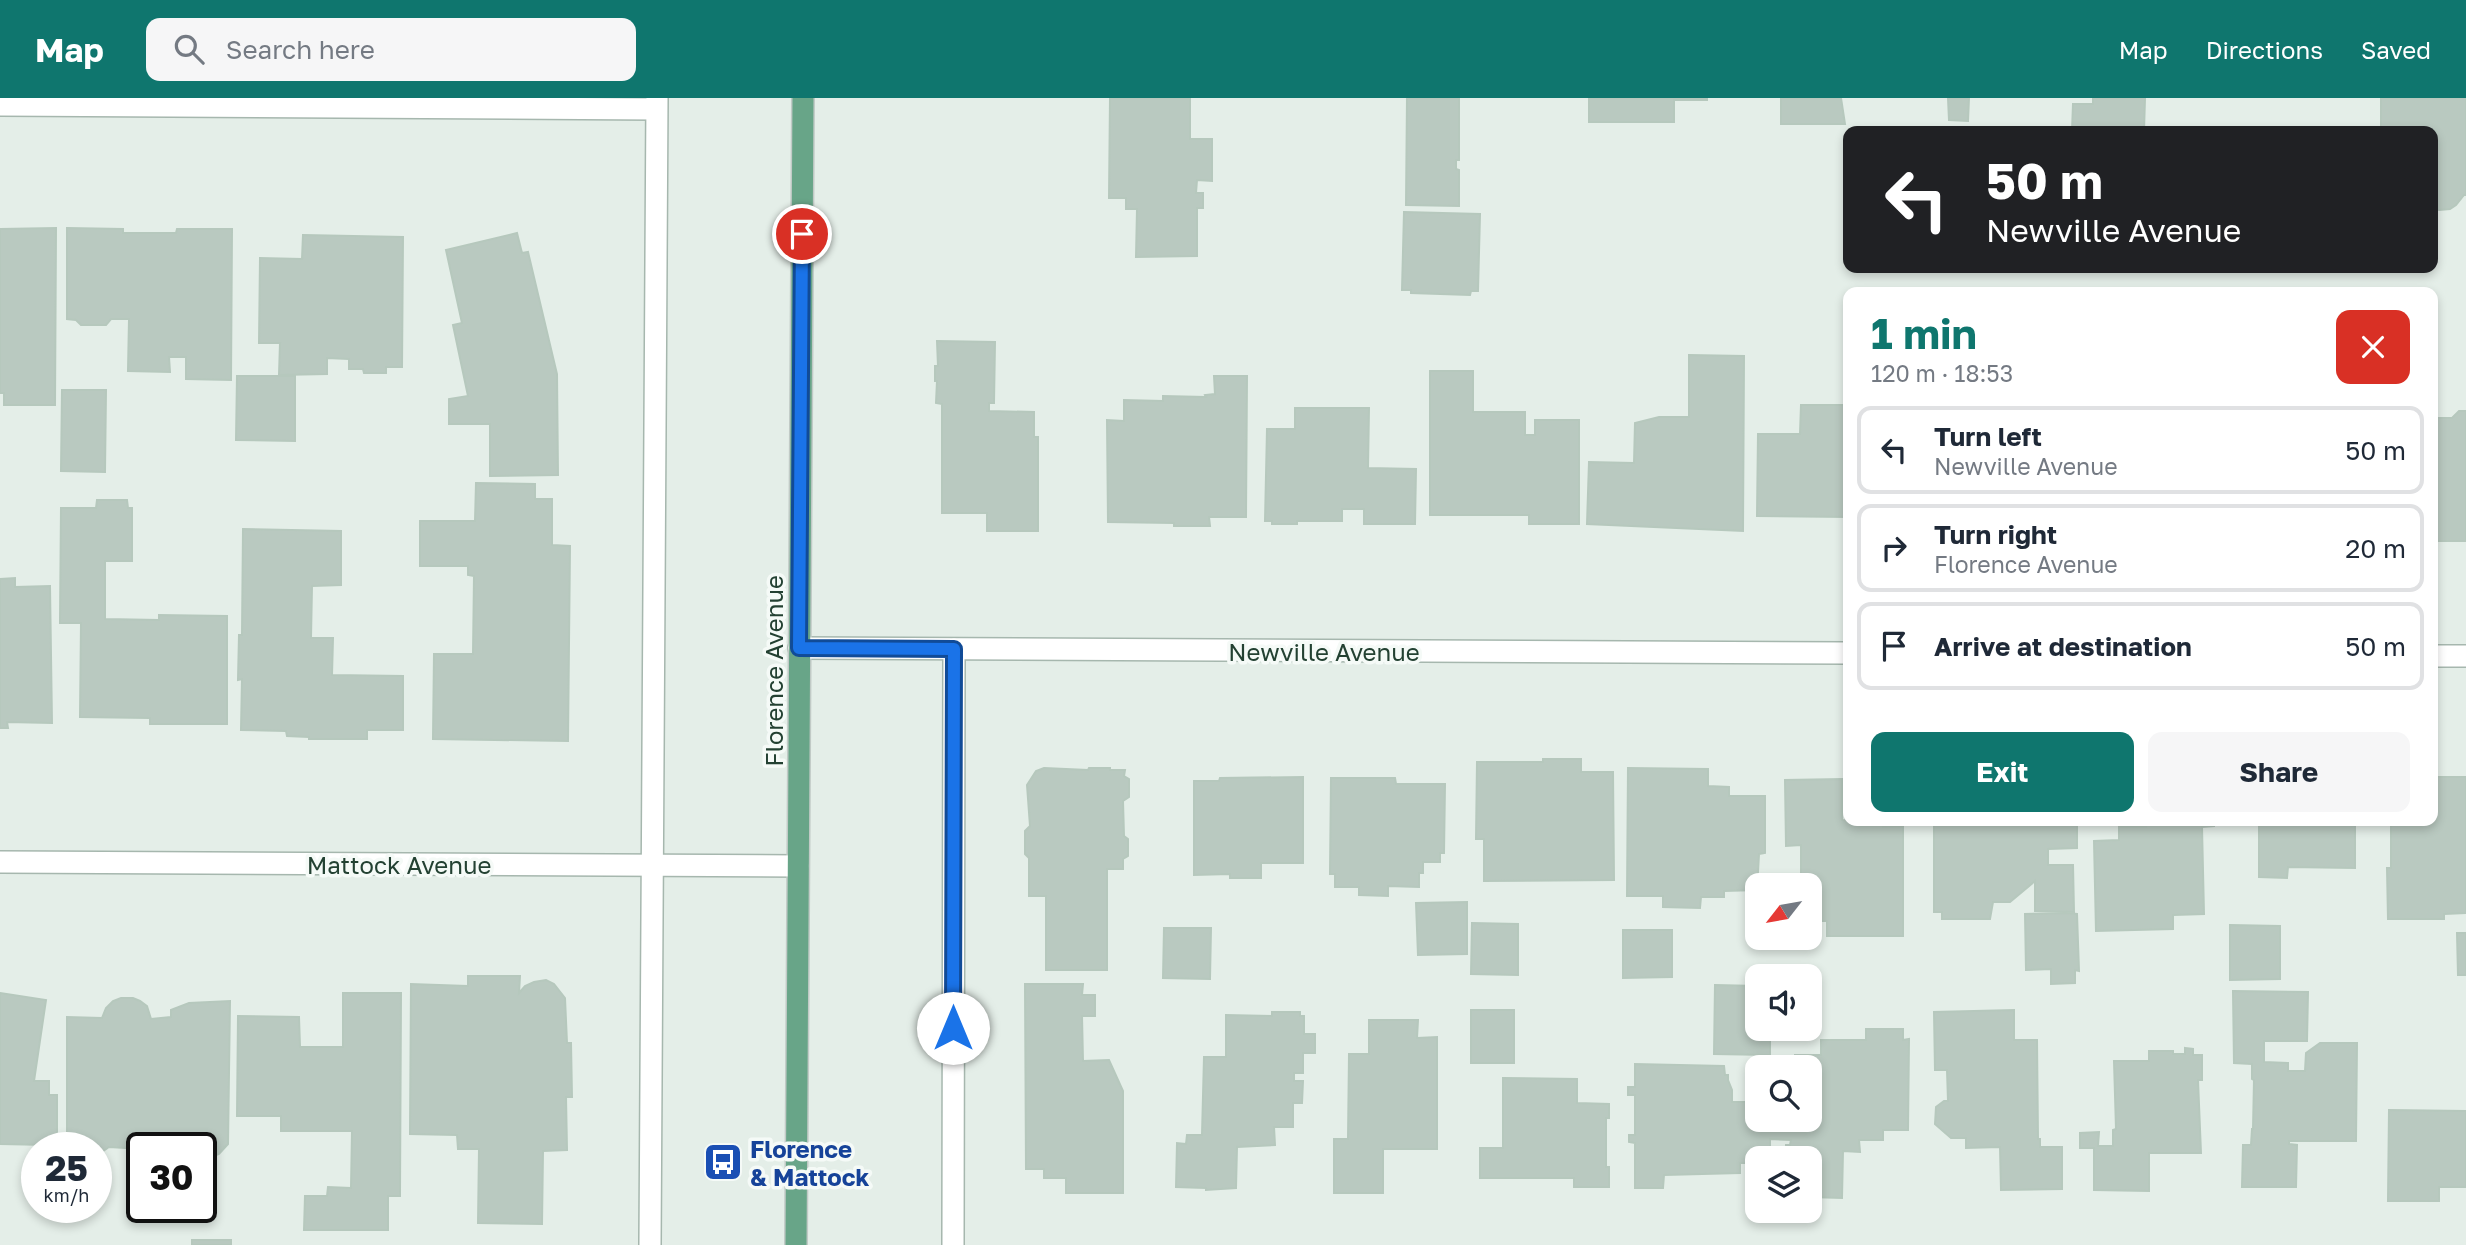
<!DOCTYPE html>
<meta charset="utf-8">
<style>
:root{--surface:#fff;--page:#f6f6f7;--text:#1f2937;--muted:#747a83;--line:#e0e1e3;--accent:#0f766e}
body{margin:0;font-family:"Golos Text",sans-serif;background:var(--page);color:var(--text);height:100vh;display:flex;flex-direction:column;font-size:26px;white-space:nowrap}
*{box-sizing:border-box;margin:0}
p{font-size:23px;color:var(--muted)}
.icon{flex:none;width:38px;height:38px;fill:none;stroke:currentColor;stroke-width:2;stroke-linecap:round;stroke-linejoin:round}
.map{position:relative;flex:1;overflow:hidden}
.sheet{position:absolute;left:1843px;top:189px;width:595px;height:539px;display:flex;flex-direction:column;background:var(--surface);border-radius:14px;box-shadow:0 4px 10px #0003}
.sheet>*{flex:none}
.hud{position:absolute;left:1843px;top:28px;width:595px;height:147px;border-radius:14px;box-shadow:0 4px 10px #0003;background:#202124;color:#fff;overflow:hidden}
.needle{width:46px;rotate:239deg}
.fabs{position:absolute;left:1745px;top:775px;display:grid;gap:14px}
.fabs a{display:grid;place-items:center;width:77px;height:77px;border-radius:14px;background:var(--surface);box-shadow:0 4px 10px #0003;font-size:35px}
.speed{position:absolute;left:21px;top:1034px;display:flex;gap:14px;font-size:35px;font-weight:700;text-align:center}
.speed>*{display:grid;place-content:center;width:91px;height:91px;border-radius:50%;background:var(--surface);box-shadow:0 4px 10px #0003;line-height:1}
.speed small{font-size:18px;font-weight:400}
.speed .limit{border:4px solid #111;border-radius:10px;background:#fff;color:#111}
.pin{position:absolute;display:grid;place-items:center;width:60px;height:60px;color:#fff;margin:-30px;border:4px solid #fff;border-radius:50%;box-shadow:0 2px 7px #0007}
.me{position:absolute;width:77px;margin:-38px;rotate:0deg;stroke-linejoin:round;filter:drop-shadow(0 0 5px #0008)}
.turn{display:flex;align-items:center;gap:24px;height:147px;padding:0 28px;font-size:32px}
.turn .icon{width:91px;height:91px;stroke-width:2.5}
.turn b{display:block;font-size:49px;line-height:60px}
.round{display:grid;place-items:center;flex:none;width:74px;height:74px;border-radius:14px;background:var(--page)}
.headline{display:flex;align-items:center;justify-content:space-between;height:119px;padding:0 28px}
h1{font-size:42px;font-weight:700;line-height:52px;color:var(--accent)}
.button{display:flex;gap:14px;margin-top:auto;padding:14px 28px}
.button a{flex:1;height:80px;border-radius:14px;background:var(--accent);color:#fff;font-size:28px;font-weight:700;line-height:80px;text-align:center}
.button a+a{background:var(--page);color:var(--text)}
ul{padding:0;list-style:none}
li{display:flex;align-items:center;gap:21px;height:88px;margin:0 14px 10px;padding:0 14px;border:4px solid var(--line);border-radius:14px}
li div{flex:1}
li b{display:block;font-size:26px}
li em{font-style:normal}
header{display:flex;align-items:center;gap:42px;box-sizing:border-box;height:98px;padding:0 35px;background:var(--accent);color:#fff}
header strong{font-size:33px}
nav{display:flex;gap:38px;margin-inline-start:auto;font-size:24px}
.search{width:490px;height:63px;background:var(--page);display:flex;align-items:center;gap:18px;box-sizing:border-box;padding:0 24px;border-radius:14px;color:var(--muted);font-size:26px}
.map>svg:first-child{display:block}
.building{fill:#b9c9c0;stroke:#b6c8bd;stroke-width:2}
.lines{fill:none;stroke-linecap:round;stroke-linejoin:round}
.minor-casing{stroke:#a6b7ae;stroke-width:24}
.primary-casing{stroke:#c1cac6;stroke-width:24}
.minor{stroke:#fff;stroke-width:21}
.primary{stroke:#68a588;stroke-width:21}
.route-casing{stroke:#114b97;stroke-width:18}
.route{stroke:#1a73e8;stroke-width:12}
.labels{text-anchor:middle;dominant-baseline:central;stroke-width:7;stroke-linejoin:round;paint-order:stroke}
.street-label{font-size:24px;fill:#234132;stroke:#f5faf7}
.transit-label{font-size:24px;font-weight:bold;fill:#164399;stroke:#f5faf7;text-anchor:start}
</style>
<header>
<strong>Map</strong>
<div class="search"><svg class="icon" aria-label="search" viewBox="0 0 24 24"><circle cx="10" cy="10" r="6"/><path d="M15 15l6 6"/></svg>Search here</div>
<nav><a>Map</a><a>Directions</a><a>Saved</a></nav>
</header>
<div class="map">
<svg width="2466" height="1147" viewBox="0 0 2466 1147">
<rect width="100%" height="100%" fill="#e4eee8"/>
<g class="building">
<polygon points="1110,0 1190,0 1190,41 1212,41 1212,83 1197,82 1196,95 1203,95 1203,110 1197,110 1197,158 1136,159 1137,111 1126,111 1126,100 1109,100"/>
<polygon points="1407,0 1459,0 1459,62 1456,62 1456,71 1459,72 1459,108 1406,107"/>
<polygon points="1589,0 1707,0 1707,2 1674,2 1674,24 1589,24"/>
<polygon points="1781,0 1841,0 1845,26 1781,26"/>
<polygon points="1948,0 1969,0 1968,23 1949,22"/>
<polygon points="2093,0 2145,0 2144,33 2072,33 2073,6 2093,6"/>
<polygon points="2381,0 2466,0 2466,97 2464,97 2456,107 2450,111 2439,112 2432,110 2432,33 2381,33"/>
<polygon points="1404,114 1480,116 1478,193 1471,193 1470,197 1411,195 1411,192 1402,192"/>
<polygon points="56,130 55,307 4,307 4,295 0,295 0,131"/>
<polygon points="67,130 123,131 123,135 176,135 177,131 232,131 231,282 186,281 186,259 169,259 170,274 128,273 129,221 111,221 106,227 81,227 76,222 67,221"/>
<polygon points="517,135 522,155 528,154 557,276 558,377 490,378 490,326 449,326 449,301 468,298 453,227 462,225 446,152"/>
<polygon points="303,137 403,139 402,269 386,269 386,275 364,275 363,271 349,271 349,261 327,260 327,276 279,277 280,245 259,245 260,160 302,161"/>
<polygon points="937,243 995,244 994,305 989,305 989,313 1034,314 1034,339 1038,339 1038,433 987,433 987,415 942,415 942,306 936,305 937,283 935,283 935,268 938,268"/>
<polygon points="1689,257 1744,258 1743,433 1587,426 1589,364 1634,365 1635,325 1659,319 1689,319"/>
<polygon points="1430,273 1473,273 1473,314 1525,314 1525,337 1535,337 1535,322 1579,322 1579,426 1529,426 1529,417 1430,417"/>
<polygon points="237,278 295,278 295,343 236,342"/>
<polygon points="1214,278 1247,278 1246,419 1209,419 1210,428 1174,428 1174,425 1108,424 1107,322 1124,323 1124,302 1163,303 1163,298 1206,299 1205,297 1215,296"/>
<polygon points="62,292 106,292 105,374 61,373"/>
<polygon points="1801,307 1848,307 1848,419 1757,418 1758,336 1800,336"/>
<polygon points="1295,310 1369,310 1368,370 1416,371 1415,426 1364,426 1364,411 1342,411 1342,423 1297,423 1297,426 1272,426 1272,423 1265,423 1267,331 1295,331"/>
<polygon points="2459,313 2466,313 2466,443 2432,443 2432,320 2452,320"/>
<polygon points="476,385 535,386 535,401 552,401 552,447 570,448 568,643 433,641 434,556 473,556 474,478 468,477 468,468 420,468 420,423 475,423"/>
<polygon points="97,402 127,402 128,410 132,410 132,463 105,463 105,521 159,522 159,517 227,518 227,626 150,626 150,620 80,619 81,525 60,525 61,410 96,410"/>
<polygon points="243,431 341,433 341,487 312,488 311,540 333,540 332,577 403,578 403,632 367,632 367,641 309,641 309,639 287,638 286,633 241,632 242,581 238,582 239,537 242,537"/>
<polygon points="15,480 15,489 50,488 52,625 7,624 8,630 0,630 0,481"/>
<polygon points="1543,661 1581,661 1581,674 1613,674 1614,782 1484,783 1484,741 1476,741 1477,664 1543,664"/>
<polygon points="1044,670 1088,672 1089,670 1110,670 1110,672 1125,672 1124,678 1129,681 1129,699 1123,703 1124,738 1128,741 1128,758 1123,761 1123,771 1107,771 1107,872 1046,872 1046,798 1029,798 1029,760 1025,756 1025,733 1030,728 1027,687 1036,673"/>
<polygon points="1628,670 1708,671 1708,688 1729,689 1729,698 1765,698 1765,755 1759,756 1757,792 1724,793 1724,799 1701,799 1700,810 1663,809 1663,798 1627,798"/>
<polygon points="1303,679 1303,765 1261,765 1261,780 1230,780 1230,776 1194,777 1194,683 1219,683 1220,680"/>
<polygon points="2432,679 2466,679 2466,815 2444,816 2444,821 2388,821 2387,770 2391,770 2391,723 2432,723"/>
<polygon points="1331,680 1395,680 1396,686 1445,686 1444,755 1440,755 1440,764 1423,764 1423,775 1419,775 1419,789 1388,788 1388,798 1359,797 1359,789 1335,789 1335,776 1330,776"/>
<polygon points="1842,681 1842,722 1883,723 1883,729 1903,728 1903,838 1827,838 1827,823 1810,823 1810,788 1797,788 1801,787 1801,747 1786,748 1785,682"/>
<polygon points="1934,723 2077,723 2077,750 2048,751 2048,767 2073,767 2074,814 2035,813 2035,783 2010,804 1993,804 1990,821 1942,821 1942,814 1934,814"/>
<polygon points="2145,723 2214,723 2214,728 2202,729 2204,816 2173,817 2173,831 2096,833 2094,743 2119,742 2119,729 2146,729"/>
<polygon points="2259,723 2355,723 2355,770 2288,769 2287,780 2259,779"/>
<polygon points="1467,804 1467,856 1418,857 1416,805"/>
<polygon points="2066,815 2077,816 2079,873 2075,872 2075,885 2051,886 2051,871 2026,872 2025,816"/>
<polygon points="1472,825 1518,826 1518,877 1471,876"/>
<polygon points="2230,827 2280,828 2280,881 2230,882"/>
<polygon points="1164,830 1211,830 1210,881 1163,880"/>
<polygon points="1623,832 1672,832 1672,879 1623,880"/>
<polygon points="2457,835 2466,835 2466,877 2458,877"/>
<polygon points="468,878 520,878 519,895 525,888 534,884 546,882 554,886 565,900 567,945 571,945 572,999 566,999 567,1052 543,1053 542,1126 478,1125 479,1051 458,1051 457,1037 410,1036 411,886 468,888"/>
<polygon points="1025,886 1083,886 1082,897 1095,897 1095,918 1082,918 1083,963 1109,962 1123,993 1123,1095 1066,1095 1066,1080 1044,1080 1044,1071 1026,1071"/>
<polygon points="1715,887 1757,888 1757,931 1770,931 1770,957 1714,956"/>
<polygon points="2233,893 2308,894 2307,943 2264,943 2264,964 2288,965 2288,973 2305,973 2306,955 2320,945 2357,945 2356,1043 2289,1043 2289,1046 2297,1047 2296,1089 2242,1089 2243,1047 2251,1047 2252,1031 2253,1031 2254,982 2252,981 2252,966 2234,965"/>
<polygon points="0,895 46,902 34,983 49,983 49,997 57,997 57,1044 49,1045 48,1047 0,1046"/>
<polygon points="343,895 401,895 400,1098 388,1098 388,1132 304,1132 305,1098 327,1098 328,1089 351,1090 352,1033 281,1033 281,1018 237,1018 238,918 299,919 300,949 343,949"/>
<polygon points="121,900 133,900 140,903 147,908 151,921 171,919 171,912 189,905 230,903 228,1046 219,1056 206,1061 201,1059 201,1050 142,1051 109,1049 96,1058 96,1050 67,1050 67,919 102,920 106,910 113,903"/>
<rect x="1471" y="912" width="43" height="53"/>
<polygon points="2014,912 2014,942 2037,942 2038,1041 2040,1041 2040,1049 2062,1049 2062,1091 2001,1092 2000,1049 1966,1050 1966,1040 1951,1040 1935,1026 1936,1009 1944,1003 1948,1003 1947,972 1935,972 1934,914"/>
<polygon points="1272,914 1300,914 1300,918 1304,918 1304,936 1315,936 1315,955 1303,955 1303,975 1294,975 1294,983 1303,983 1302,1005 1293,1005 1293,1029 1274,1029 1275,1047 1237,1049 1236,1090 1206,1092 1206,1090 1176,1089 1177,1045 1186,1046 1187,1037 1202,1037 1204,959 1226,959 1226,917 1272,918"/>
<polygon points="1369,922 1418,922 1417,940 1437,939 1437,1051 1383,1051 1383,1095 1334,1095 1334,1041 1348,1041 1349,956 1369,956"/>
<polygon points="1866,931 1903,931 1903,942 1909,941 1908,1032 1883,1032 1883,1042 1859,1042 1860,1054 1843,1053 1842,1100 1810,1099 1810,1060 1786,1060 1786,1047 1790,1047 1791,1042 1770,1041 1770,1060 1757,1060 1757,1065 1740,1065 1740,1075 1664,1077 1663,1090 1635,1090 1635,1045 1629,1044 1629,1037 1635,1037 1635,997 1628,997 1628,989 1635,989 1635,966 1724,968 1725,977 1728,977 1728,982 1732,992 1732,1004 1757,1004 1757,1022 1810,1022 1810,970 1795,970 1795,957 1821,957 1821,942 1866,942"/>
<polygon points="2185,950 2193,951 2193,957 2202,957 2202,982 2198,982 2201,1055 2149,1055 2149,1093 2094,1092 2094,1050 2080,1050 2080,1035 2099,1034 2098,1048 2113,1048 2113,1032 2116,1031 2114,963 2149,963 2149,953 2173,953 2173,956 2185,956"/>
<polygon points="1503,980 1577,981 1577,1005 1609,1006 1609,1020 1606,1020 1606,1069 1609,1069 1609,1089 1574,1089 1574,1080 1480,1080 1480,1050 1503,1050"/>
<polygon points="2389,1012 2466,1013 2466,1089 2439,1089 2439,1103 2388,1103"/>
<rect x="192" y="1142" width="39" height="5"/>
</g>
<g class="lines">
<defs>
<g id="minor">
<polyline points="0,7 656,11"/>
<polyline points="799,550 1848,555"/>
<polyline points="2432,558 2466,558"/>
<polyline points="0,764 798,768"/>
<polyline points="650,1147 657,0"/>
<polyline points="953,1147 954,551"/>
</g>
<polyline id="primary" points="796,1147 803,0"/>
</defs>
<use href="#minor" class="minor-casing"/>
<use href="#primary" class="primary-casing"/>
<use href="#minor" class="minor"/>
<use href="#primary" class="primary"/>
</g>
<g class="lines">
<defs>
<polyline id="route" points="802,136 799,550 954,551 953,930"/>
</defs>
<use href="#route" class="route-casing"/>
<use href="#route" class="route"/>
</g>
<defs>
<symbol id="bus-square" viewBox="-11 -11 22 22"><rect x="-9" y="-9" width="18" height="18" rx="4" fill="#1a4fb4" stroke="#f5faf7"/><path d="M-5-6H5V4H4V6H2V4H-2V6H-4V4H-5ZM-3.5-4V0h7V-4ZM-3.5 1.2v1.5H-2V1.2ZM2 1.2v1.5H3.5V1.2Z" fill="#fff"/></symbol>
</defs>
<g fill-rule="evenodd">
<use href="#bus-square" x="701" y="1042" width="44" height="44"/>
</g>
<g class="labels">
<g class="street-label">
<text x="1324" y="553">Newville Avenue</text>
<text transform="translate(773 573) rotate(-90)">Florence Avenue</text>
<text x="399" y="766">Mattock Avenue</text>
</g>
<g class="transit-label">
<text x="750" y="1050">Florence<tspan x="750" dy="28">&amp; Mattock</tspan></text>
</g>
</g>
</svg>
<div class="fabs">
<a><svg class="needle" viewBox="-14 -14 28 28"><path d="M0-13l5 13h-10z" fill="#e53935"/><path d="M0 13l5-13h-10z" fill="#747a83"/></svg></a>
<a><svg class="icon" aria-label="sound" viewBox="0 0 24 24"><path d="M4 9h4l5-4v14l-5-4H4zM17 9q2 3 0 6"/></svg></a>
<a><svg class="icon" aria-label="search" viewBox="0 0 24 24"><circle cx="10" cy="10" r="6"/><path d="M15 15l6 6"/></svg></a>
<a><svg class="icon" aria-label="layers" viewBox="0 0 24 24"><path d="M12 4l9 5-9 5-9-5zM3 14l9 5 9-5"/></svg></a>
</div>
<div class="speed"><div>25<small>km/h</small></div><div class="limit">30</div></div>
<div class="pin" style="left:802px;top:136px;background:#d93025"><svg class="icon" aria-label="arrive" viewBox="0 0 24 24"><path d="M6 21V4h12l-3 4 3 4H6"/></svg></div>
<svg class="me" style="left:953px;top:930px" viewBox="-20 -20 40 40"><circle r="19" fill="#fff"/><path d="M0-13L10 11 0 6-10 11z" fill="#1a73e8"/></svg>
<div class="hud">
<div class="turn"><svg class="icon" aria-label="left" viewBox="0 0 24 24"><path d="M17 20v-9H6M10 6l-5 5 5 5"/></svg><div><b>50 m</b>Newville Avenue</div></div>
</div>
<section class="sheet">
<div class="headline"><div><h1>1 min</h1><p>120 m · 18:53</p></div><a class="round" style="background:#d93025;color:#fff"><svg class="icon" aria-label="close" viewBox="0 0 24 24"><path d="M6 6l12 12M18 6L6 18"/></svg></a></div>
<ul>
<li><svg class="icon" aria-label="left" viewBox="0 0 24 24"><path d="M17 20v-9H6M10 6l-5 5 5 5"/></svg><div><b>Turn left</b><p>Newville Avenue</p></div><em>50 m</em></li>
<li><svg class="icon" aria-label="right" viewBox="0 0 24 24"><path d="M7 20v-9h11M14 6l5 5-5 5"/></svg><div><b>Turn right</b><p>Florence Avenue</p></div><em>20 m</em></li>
<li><svg class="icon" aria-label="arrive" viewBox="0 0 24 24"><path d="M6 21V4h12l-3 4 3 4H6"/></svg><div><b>Arrive at destination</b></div><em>50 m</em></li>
</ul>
<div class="button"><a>Exit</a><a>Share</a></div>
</section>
</div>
